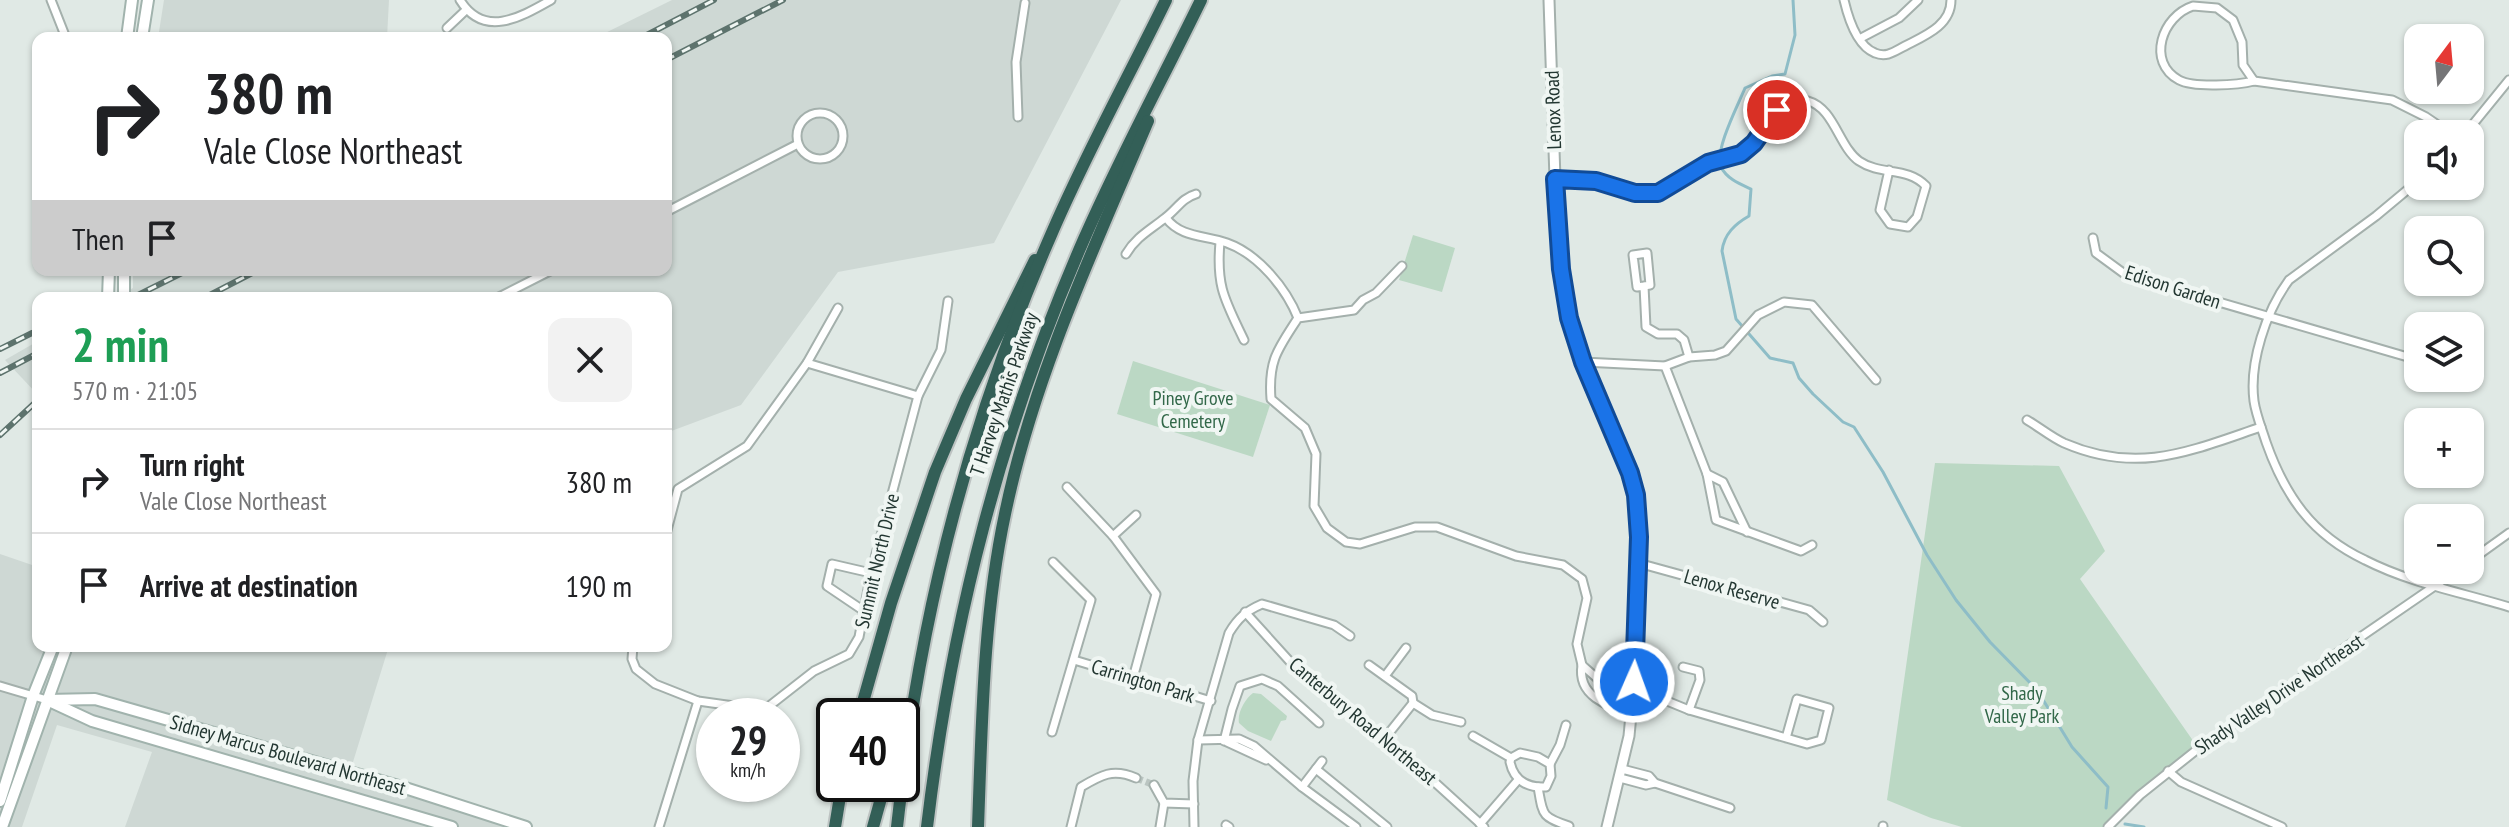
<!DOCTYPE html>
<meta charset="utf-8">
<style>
:root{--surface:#fff;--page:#f2f2f2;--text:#202124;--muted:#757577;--line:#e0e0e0}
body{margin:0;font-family:"PT Sans Narrow",sans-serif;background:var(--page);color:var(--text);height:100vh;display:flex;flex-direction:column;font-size:30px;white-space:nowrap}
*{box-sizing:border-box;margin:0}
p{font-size:26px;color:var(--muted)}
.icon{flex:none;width:44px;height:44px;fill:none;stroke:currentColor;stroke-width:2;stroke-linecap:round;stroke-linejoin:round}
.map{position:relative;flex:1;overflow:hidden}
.drawer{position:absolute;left:32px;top:292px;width:640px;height:360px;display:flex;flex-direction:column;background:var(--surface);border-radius:16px;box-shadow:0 2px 6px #0004}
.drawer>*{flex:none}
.guide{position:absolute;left:32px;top:32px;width:640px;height:244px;border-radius:16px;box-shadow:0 2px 6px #0004;background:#fff;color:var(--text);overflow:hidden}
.needle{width:52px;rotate:16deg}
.tools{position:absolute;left:2404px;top:24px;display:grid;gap:16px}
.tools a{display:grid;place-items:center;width:80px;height:80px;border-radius:16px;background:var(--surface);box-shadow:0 2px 6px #0004;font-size:40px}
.speed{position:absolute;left:696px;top:698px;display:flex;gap:16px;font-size:40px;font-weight:700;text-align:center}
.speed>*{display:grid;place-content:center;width:104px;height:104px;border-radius:50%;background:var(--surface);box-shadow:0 2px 6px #0004;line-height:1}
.speed small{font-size:20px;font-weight:400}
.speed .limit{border:4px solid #111;border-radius:12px;background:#fff;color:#111}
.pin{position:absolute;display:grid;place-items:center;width:68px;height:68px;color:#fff;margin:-34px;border:4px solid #fff;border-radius:50%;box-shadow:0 2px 8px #0007}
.me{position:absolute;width:88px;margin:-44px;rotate:2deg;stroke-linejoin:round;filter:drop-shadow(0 0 6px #0008)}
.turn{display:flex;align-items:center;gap:28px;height:168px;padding:0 40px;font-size:36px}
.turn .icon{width:104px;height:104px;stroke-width:2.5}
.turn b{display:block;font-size:56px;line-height:68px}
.then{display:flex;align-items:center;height:76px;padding:0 40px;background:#0003;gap:16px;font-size:30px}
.round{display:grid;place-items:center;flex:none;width:84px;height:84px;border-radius:16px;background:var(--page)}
.summary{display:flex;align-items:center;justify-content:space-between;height:136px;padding:0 40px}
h1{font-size:48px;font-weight:800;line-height:60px;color:#1e9e55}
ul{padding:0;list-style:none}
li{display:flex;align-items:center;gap:24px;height:104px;padding:0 40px;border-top:2px solid var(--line)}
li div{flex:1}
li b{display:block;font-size:30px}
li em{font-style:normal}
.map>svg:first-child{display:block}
.built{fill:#ced8d4}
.green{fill:#bbd8c4}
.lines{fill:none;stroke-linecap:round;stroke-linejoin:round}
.stream{stroke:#8ebdc7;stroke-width:3}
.minor-tunnel{stroke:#bac5c1;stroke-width:7;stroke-dasharray:7 3.5;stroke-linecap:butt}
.minor-casing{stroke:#a4b0ac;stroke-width:11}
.tertiary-casing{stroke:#a4b0ac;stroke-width:13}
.secondary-casing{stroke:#a1b3ad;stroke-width:14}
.motorway-casing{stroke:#bdc3c2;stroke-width:16}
.minor{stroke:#fff;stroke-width:7}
.tertiary{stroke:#fff;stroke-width:9}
.secondary{stroke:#fff;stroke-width:10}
.motorway{stroke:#335f57;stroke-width:12}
.rail-casing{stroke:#5d736d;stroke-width:6}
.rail{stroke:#f0f6f3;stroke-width:3;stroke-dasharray:9;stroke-linecap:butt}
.route-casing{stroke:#114b97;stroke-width:20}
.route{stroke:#1a73e8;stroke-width:14}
.labels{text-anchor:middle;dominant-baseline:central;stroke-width:8;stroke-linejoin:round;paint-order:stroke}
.street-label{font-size:20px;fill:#233732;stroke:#f0f6f3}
.park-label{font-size:20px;fill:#326849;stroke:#f0f6f3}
</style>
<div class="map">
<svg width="2509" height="827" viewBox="0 0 2509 827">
<rect width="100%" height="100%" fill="#e0e9e5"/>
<g class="built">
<polygon points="164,0 389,0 387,38 158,38"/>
<polygon points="672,0 1121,0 994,243 838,272 741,405 666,433 666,298 115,298 133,288 133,270 666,270 666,38 595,38"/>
<polygon points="38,341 38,395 5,360"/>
<polygon points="0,554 38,567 38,646 389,646 348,778 511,827 125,827 152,752 57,725 22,827 0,827"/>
</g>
<g class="green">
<polygon points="1413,235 1455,248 1442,292 1399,280"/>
<polygon points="1133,361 1270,405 1253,457 1117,414"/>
<polygon points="1935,463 2059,466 2105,551 2080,579 2196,745 2115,827 1962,827 1931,818 1887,800"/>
<path d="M1253,693l8,1 26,22 -1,4 -5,1 -10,20 -23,-10 -9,-8c-2,-10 6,-24 14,-30z"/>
</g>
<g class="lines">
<g class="stream">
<path d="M1793,0l2,35 -10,39 -13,2 -27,12c-7,17 -31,63 -24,79 6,12 19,17 30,22l-2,27c-14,8 -25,18 -27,35l14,68 34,39 23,5 6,15 14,16 30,28 11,5 29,45 44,83 29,45 34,42 47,48 35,57 36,40 -2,21"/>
<polyline points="2125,824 2144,827"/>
</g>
<polyline class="minor-tunnel" points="1136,778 1154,785"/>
<defs>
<g id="minor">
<polyline points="51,0 66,38"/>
<path d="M460,0c24,39 61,17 91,0"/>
<path d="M1844,0c4,17 13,46 31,53 12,5 20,-2 30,-7 19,-10 46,-20 46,-46"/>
<path d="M2193,6l24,2 16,12 9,22 1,23 11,16c-16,4 -60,7 -75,-1 -33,-18 -17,-64 14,-74z"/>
<polyline points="447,28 466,10"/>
<polyline points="1861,38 1899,18 1918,0"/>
<polyline points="2254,81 2392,100 2426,117 2451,134"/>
<circle cx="820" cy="136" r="23"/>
<polyline points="1018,117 1016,62 1025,3"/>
<polyline points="2465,134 2509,80"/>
<path d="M1555,179c14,1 30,0 43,3 16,3 32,11 48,12 24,0 38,-21 59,-30 11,-4 25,-4 35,-10 25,-13 33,-63 68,-53 26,7 31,46 51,60 22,15 48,5 67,25l-9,31 -9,10 -18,-3 -10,-14 9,-40"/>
<path d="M2418,181l-42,35 -87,64c-23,31 -40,83 -35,121 2,14 8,28 12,41 19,54 46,93 99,118 45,23 95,32 144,47"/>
<polyline points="666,212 798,144"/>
<path d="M1166,218c15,20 39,17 61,25 31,11 59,45 71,75"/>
<polyline points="2093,238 2096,253 2126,275 2418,360"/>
<path d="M1220,242c-4,45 5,58 24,98"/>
<path d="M1126,254c10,-17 24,-24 39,-36 12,-9 17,-20 31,-24"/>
<path d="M1402,266l-26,27 -13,7 -9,10 -56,8c-20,31 -30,42 -27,81l34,29 11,26 -2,52 13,22 19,14 14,2 55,-17h22l79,29 47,9 19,14 5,19 -10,46 5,21 17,15 33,20 35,1"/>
<polyline points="1644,286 1637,287 1633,255 1647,253 1650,285 1644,286 1646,327 1658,334 1677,334 1684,340 1689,357"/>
<polyline points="497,298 552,270"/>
<polyline points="1583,362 1665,366 1689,357 1715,355 1726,351 1758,315 1784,302 1812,305 1876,380"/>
<polyline points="807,363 918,396"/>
<polyline points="1665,366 1707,474 1716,520 1801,551 1812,545"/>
<polyline points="2470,375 2474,376"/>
<path d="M2027,420c12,7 24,17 37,23 74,32 126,8 197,-16"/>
<polyline points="1707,474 1723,482 1747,532"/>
<polyline points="1067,487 1113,536 1156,594 1133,678"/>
<polyline points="666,534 678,489 747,446 807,363 838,308"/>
<polyline points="1113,536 1136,515"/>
<polyline points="2470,561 2509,533"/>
<polyline points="1638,563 1809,610 1823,622"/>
<polyline points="864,611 827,586 832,564 871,573"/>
<polyline points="1245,612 1293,665 1397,748 1484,827"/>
<polyline points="633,646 632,659 636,669 655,684 698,701 741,707 768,707 814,671 849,654 859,637 871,573 918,396 941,350 948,301"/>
<polyline points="1074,660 1211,701"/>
<polyline points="1369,665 1412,696 1413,703 1385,738"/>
<path d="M1582,665c-5,31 25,41 49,48"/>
<polyline points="1683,667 1699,671 1700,680 1689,710"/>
<polyline points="1385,676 1406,648"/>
<polyline points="1634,682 1667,701 1689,710 1807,744 1821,740 1829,708 1797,699 1786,738"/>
<polyline points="0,686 47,700"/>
<polyline points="1413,703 1432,715 1461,722"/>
<polyline points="1052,732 1091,600 1053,562"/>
<polyline points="1473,736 1511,758"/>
<polyline points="1198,740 1239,739 1254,746 1302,787 1356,827"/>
<polyline points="1224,741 1232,709 1240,686 1262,679 1278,686 1319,723"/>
<polyline points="1227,742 1266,760"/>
<path d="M1520,753l18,4 12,7 1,12 -5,11c-18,1 -32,-6 -36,-25l1,-4z"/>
<polyline points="1550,764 1560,745 1566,725"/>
<polyline points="1316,769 1387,827"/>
<polyline points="1622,769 1649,776 1655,783 1730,808"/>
<polyline points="2168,771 2181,782 2282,827"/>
<polyline points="1620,778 1646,785 1655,783"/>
<polyline points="1154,785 1164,803 1194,804"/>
<polyline points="1302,787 1322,761"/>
<path d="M1538,787c5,28 3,30 31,39"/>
<polyline points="1480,824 1518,780"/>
<polyline points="1226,825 1229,827"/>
<polyline points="1883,826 1883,827"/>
<polyline points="659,827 698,701"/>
<path d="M1071,827l10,-40c20,-12 32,-19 55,-9"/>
<polyline points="1160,827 1164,803"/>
<path d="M1194,827l-1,-46 5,-41 31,-107c9,-15 17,-22 33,-29l72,21 16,11"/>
<polyline points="2108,827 2140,795 2199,748 2458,570"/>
</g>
<polyline id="tertiary" points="1549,0 1555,179 1564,293 1583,362 1630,473 1639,518 1635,672 1629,736 1607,827"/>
<g id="secondary">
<polyline points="127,38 132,0"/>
<polyline points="142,38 148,0"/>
<polyline points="108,298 109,270"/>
<polyline points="124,298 124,270"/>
<polyline points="47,700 95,699 402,787 526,827"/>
<polyline points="49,701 92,721 452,827"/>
<polyline points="0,801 33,696 53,646"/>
<polyline points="2,827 67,646"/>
</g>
<g id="motorway">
<polyline points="859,716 891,603 935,472 966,399 1035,260"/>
<path d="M902,783c23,-188 73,-374 149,-548 34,-80 77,-157 115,-235"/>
<polyline points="835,827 842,784"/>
<polyline points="873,827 885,784"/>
<polyline points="897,827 902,784"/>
<path d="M927,827c25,-208 73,-396 157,-588 36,-82 78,-159 117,-239"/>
<path d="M978,827c4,-105 5,-210 27,-313 28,-136 89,-266 143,-393"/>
</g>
</defs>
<use href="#minor" class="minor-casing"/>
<use href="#tertiary" class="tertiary-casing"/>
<use href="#secondary" class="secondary-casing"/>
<use href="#motorway" class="motorway-casing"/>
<use href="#minor" class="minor"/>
<use href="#tertiary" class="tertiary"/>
<use href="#secondary" class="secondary"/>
<use href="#motorway" class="motorway"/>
<defs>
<g id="rail">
<polyline points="641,38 714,0"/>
<polyline points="666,60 783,0"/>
<polyline points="132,298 188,270"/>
<polyline points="204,298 258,270"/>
<polyline points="0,349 32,333"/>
<polyline points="0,373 38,353"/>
<polyline points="0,435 38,400"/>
</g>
</defs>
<use href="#rail" class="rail-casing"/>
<use href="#rail" class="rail"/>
</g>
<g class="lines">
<defs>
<polyline id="route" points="1634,682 1639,537 1636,495 1630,473 1583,362 1569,318 1561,269 1555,179 1596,181 1635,193 1658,193 1708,163 1741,154 1754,143 1777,110"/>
</defs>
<use href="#route" class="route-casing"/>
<use href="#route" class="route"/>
</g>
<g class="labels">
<g class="street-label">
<text transform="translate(1553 110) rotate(-92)">Lenox Road</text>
<text transform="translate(2173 287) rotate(18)">Edison Garden</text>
<text transform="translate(1004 394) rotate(-71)">T Harvey Mathis Parkway</text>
<text transform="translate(877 561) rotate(-77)">Summit North Drive</text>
<text transform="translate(1732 589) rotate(16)">Lenox Reserve</text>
<text transform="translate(1143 681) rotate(17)">Carrington Park</text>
<text transform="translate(2279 694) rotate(-34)">Shady Valley Drive Northeast</text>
<text transform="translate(1363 721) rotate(40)">Canterbury Road Northeast</text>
<text transform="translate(288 755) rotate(16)">Sidney Marcus Boulevard Northeast</text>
</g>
<g class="park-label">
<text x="1193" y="398">Piney Grove<tspan x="1193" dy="23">Cemetery</tspan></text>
<text x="2022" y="693">Shady<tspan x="2022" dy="23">Valley Park</tspan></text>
</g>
</g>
</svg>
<div class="tools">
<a><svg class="needle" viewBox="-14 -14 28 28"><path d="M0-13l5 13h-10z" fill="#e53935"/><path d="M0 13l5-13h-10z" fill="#757577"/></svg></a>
<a><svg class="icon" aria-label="sound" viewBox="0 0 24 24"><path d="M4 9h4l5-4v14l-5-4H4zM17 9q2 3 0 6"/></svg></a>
<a><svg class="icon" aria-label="search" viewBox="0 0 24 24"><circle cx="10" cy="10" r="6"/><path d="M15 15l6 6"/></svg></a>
<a><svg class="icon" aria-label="layers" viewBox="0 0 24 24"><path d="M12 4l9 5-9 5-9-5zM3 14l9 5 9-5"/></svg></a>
<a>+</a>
<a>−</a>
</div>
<div class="speed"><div>29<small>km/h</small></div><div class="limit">40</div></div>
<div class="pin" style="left:1777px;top:110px;background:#d93025"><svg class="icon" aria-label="arrive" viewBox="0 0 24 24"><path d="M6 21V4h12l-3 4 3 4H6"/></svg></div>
<svg class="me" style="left:1634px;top:682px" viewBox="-20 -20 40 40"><circle r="17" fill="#1a73e8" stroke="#fff" stroke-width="3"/><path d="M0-11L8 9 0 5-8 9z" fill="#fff"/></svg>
<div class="guide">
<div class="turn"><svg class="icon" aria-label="right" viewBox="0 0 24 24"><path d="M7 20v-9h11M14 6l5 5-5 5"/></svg><div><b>380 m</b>Vale Close Northeast</div></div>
<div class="then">Then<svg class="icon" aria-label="arrive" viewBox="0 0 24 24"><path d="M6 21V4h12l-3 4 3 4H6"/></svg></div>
</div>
<section class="drawer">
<div class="summary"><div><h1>2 min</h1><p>570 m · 21:05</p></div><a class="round"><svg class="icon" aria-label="close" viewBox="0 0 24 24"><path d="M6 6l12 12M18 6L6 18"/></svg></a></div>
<ul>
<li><svg class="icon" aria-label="right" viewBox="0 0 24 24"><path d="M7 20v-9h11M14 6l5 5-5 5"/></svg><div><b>Turn right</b><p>Vale Close Northeast</p></div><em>380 m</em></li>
<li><svg class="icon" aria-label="arrive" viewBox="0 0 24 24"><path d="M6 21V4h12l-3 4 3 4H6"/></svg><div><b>Arrive at destination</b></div><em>190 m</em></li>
</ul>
</section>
</div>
